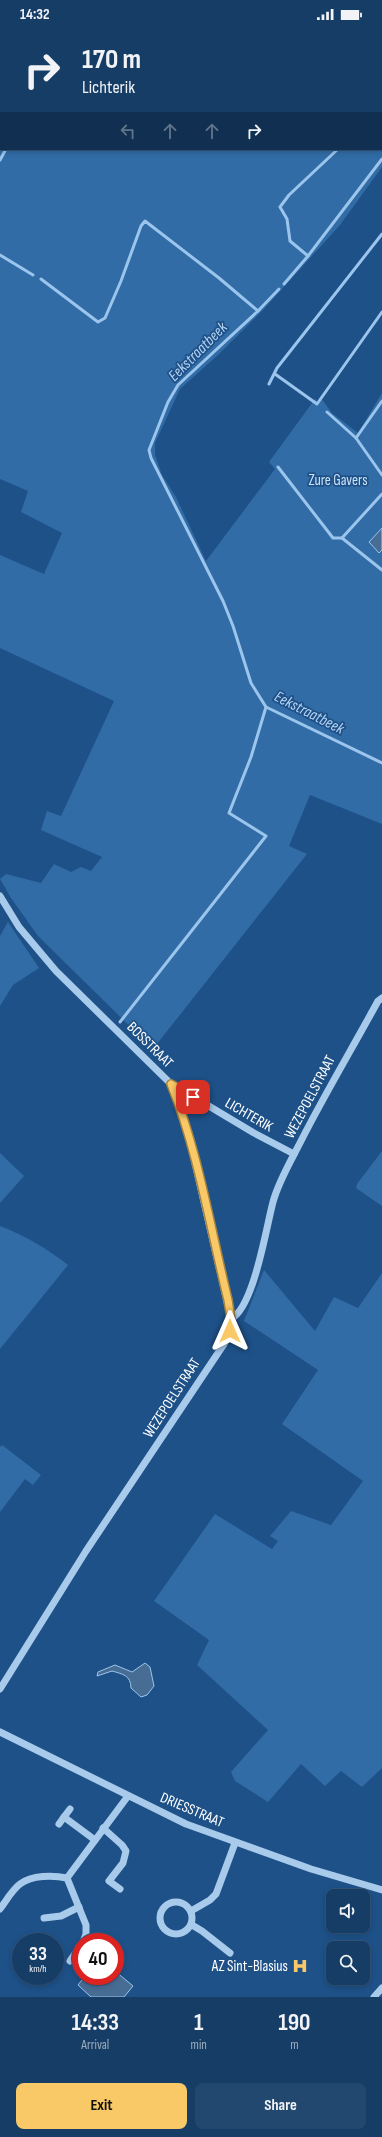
<!DOCTYPE html>
<style>
:root{--surface:#163d66;--page:#23486f;--text:#f1f3f6;--muted:#9eaebf;--line:#35567a;--accent:#fac967}
body{margin:0;font-family:"Sofia Sans Condensed",sans-serif;background:var(--page);color:var(--text);height:100vh;display:flex;flex-direction:column;font-size:15px;white-space:nowrap}
*{box-sizing:border-box;margin:0}
p{font-size:13px;color:var(--muted)}
.icon{flex:none;width:22px;height:22px;fill:none;stroke:currentColor;stroke-width:2;stroke-linecap:round;stroke-linejoin:round}
.map{position:relative;height:1969px;overflow:hidden}
.details{display:flex;flex-direction:column;background:var(--surface);flex:1}
.details>*{flex:none}
.hud{position:absolute;left:0px;top:0px;width:382px;height:122px;box-shadow:0 2px 6px #0003,0 0 0 1px var(--line);background:#163d66;color:var(--text);overflow:hidden}
.controls{position:absolute;left:326px;top:1861px;display:grid;gap:8px}
.controls a{display:grid;place-items:center;width:44px;height:44px;border-radius:8px;background:var(--surface);box-shadow:0 2px 6px #0003,0 0 0 1px var(--line);font-size:20px}
.speed{position:absolute;left:12px;top:1905px;display:flex;gap:8px;font-size:20px;font-weight:700;text-align:center}
.speed>*{display:grid;place-content:center;width:52px;height:52px;border-radius:50%;background:var(--surface);box-shadow:0 2px 6px #0003,0 0 0 1px var(--line);line-height:1}
.speed small{font-size:10px;font-weight:400}
.speed .limit{border:6px solid #d22;background:#fff;color:#111}
.pin{position:absolute;display:grid;place-items:center;width:34px;height:34px;color:#fff;margin:-17px;border-radius:8px;box-shadow:0 2px 6px #0006}
.me{position:absolute;width:44px;margin:-22px;rotate:0deg;stroke-linejoin:round;filter:drop-shadow(0 0 3px #0008)}
.turn{display:flex;align-items:center;gap:14px;height:84px;padding:0 16px;font-size:18px}
.turn .icon{width:52px;height:52px;stroke-width:2.5}
.turn b{display:block;font-size:28px;line-height:34px}
.lanes{display:flex;align-items:center;height:38px;padding:0 16px;background:#0003;justify-content:center;gap:20px;direction:ltr}
.lanes .off{opacity:.35}
.eta{display:flex;justify-content:space-evenly;align-items:center;height:68px;text-align:center}
.eta b{font-size:24px;font-weight:700;line-height:28px}
.action{display:flex;gap:8px;margin-top:auto;padding:8px 16px}
.action a{flex:1;height:46px;border-radius:8px;background:var(--accent);color:#111;font-size:16px;font-weight:700;line-height:46px;text-align:center}
.action a+a{background:var(--page);color:var(--text)}
.status{display:flex;justify-content:space-between;align-items:center;height:28px;padding:0 20px;background:var(--surface);direction:ltr}
.status svg{height:11px;fill:currentColor}
.map>svg:first-child{display:block}
.green{fill:#316ca6}
.water{fill:#486d95;stroke:#9bc5ed}
.lines{fill:none;stroke-linecap:round;stroke-linejoin:round}
.stream{stroke:#9bc5ed;stroke-width:3}
.minor{stroke:#a8caeb;stroke-width:7}
.route-casing{stroke:#a28343;stroke-width:10}
.route{stroke:#fac967;stroke-width:7}
.labels{text-anchor:middle;dominant-baseline:central;stroke-width:3.5;stroke-linejoin:round;paint-order:stroke}
.park-label{font-size:15px;fill:#cde3f8;stroke:#1e5188}
.street-label{font-size:15px;fill:#fff;stroke:#1e5188}
.poi-label{font-size:15px;fill:#fff;stroke:#1e5188;text-anchor:end}
.water-label{font-size:16px;font-style:italic;fill:#b3d3f3;stroke:#1e5188}
</style>
<div class="status"><b>14:32</b><svg viewBox="0 0 49 12"><path d="M0 12V9h3v3zM5 12V6h3v6zM10 12V3h3v9zM15 12V0h3v12zM26 1h20v11H26zM47 4h2v5h-2z"/></svg></div>
<div class="map">
<svg width="382" height="1969" viewBox="0 0 382 1969">
<rect width="100%" height="100%" fill="#1e5188"/>
<g class="green">
<polygon points="0,0 382,0 381,116 381,1 1,1 1,121 379,121 382,124 382,139 340,197 263,282 219,326 180,361 155,415 155,427 162,447 176,469 206,533 275,441 269,434 315,371 318,374 321,370 332,385 358,405 382,365 382,796 310,767 289,818 307,826 153,1021 38,908 11,870 0,851 6,846 41,855 54,836 71,844 81,839 91,843 102,829 41,802 47,783 61,788 114,673 0,620 0,527 44,546 62,505 21,484 28,463 0,451"/>
<polygon points="8,894 39,940 13,957 0,978 0,908"/>
<polygon points="382,1123 382,1178 356,1160 357,1156"/>
<polygon points="0,1125 24,1148 0,1175"/>
<path d="M0,1198c26,10 46,22 68,39l-68,84z"/>
<polygon points="264,1242 315,1303 334,1269 358,1280 382,1245 382,1740 362,1759 341,1743 325,1758 301,1736 268,1774 235,1753 231,1744 268,1702 197,1637 209,1612 154,1573 215,1486 272,1521 278,1513 270,1508 291,1483 331,1497 363,1453 282,1396 318,1342 244,1293"/>
<polygon points="2,1417 41,1447 33,1457 25,1451 0,1484 0,1419"/>
</g>
<g class="water">
<polygon points="382,500 382,522 379,525 369,514"/>
<path d="M145,1635l5,4 4,19 -7,9 -6,2 -10,-9c0,-13 -9,-14 -19,-17l-15,5 1,-4 17,-7 17,7z"/>
<polygon points="115,1943 133,1958 124,1969 91,1969 78,1957 85,1948 115,1948"/>
</g>
<g class="lines">
<g class="stream">
<polyline points="30,0 31,1"/>
<polyline points="382,117 382,119"/>
<polyline points="0,132 6,121"/>
<polyline points="0,227 33,247"/>
<polyline points="308,228 382,131"/>
<polyline points="41,251 98,294 105,290 121,253 141,198 145,193 219,250 258,283 178,357 168,374 149,422 151,430 223,573 233,598 251,655 266,679 382,735"/>
<polyline points="284,256 308,228 290,213 287,191 280,179 289,167 338,121"/>
<polyline points="258,283 279,261"/>
<polyline points="275,346 317,376 382,284"/>
<polyline points="269,356 277,340 382,206"/>
<polyline points="327,384 356,410 382,447"/>
<polyline points="356,410 382,373"/>
<polyline points="278,439 333,510 342,510"/>
<polyline points="382,466 342,510 382,542"/>
<polyline points="120,994 266,808 229,785 251,729 266,679"/>
</g>
<g class="minor">
<polyline points="0,868 19,899 56,943 171,1056 180,1079 192,1122 231,1291 230,1303 224,1316 86,1523 0,1661"/>
<polyline points="172,1056 254,1105 294,1126"/>
<path d="M231,1291c23,-12 35,-91 42,-117 6,-22 19,-43 29,-63 24,-47 51,-92 76,-138l4,-3"/>
<polyline points="0,1704 186,1796 311,1841 382,1862"/>
<polyline points="64,1789 70,1781"/>
<polyline points="59,1796 64,1789 95,1812"/>
<polyline points="103,1800 122,1817 126,1823 123,1835 109,1853 120,1861"/>
<polyline points="67,1850 128,1768"/>
<circle cx="176" cy="1890" r="16"/>
<path d="M0,1881c6,-8 12,-19 20,-25 12,-9 33,-9 47,-6l19,47v9l-3,8"/>
<polyline points="191,1883 210,1872 216,1866 235,1815"/>
<polyline points="44,1890 61,1888 79,1879"/>
<polyline points="192,1897 202,1903 230,1925"/>
<polyline points="70,1933 81,1917"/>
<polyline points="374,1969 382,1960"/>
</g>
</g>
<g class="lines">
<defs>
<path id="route" d="M193,1069l-22,-13c27,67 40,147 57,216l3,19 -1,12"/>
</defs>
<use href="#route" class="route-casing"/>
<use href="#route" class="route"/>
</g>
<defs>
<symbol id="hospital-bare" viewBox="-9 -9 18 18"><path d="M-5-5h3v3.5h4V-5h3V5h-3V1.5h-4V5h-3Z" fill="#fac967" stroke="#1e5188" stroke-width="2.5" paint-order="stroke"/></symbol>
</defs>
<g fill-rule="evenodd">
<use href="#hospital-bare" x="289" y="1927" width="22" height="22"/>
</g>
<g class="labels">
<g class="park-label">
<text x="338" y="452">Zure Gavers</text>
</g>
<g class="street-label">
<text transform="translate(150 1017) rotate(45)">BOSSTRAAT</text>
<text transform="translate(310 1069) rotate(-62)">WEZEPOELSTRAAT</text>
<text transform="translate(249 1087) rotate(30)">LICHTERIK</text>
<text transform="translate(172 1370) rotate(-57)">WEZEPOELSTRAAT</text>
<text transform="translate(192 1782) rotate(23)">DRIESSTRAAT</text>
</g>
<g class="poi-label">
<text x="288" y="1938">AZ Sint-Blasius</text>
</g>
<g class="water-label">
<text transform="translate(198 324) rotate(-45)">Eekstraatbeek</text>
<text transform="translate(309 685) rotate(27)">Eekstraatbeek</text>
</g>
</g>
</svg>
<div class="controls">
<a><svg class="icon" aria-label="sound" viewBox="0 0 24 24"><path d="M4 9h4l5-4v14l-5-4H4zM17 9q2 3 0 6"/></svg></a>
<a><svg class="icon" aria-label="search" viewBox="0 0 24 24"><circle cx="10" cy="10" r="6"/><path d="M15 15l6 6"/></svg></a>
</div>
<div class="speed"><div>33<small>km/h</small></div><div class="limit">40</div></div>
<div class="pin" style="left:193px;top:1069px;background:#d93025"><svg class="icon" aria-label="arrive" viewBox="0 0 24 24"><path d="M6 21V4h12l-3 4 3 4H6"/></svg></div>
<svg class="me" style="left:230px;top:1303px" viewBox="-20 -20 40 40"><path d="M0-17L14 15 0 8-14 15z" fill="#fac967" stroke="#fff" stroke-width="4"/></svg>
<div class="hud">
<div class="turn"><svg class="icon" aria-label="right" viewBox="0 0 24 24"><path d="M7 20v-9h11M14 6l5 5-5 5"/></svg><div><b>170 m</b>Lichterik</div></div>
<div class="lanes"><svg class="icon off" aria-label="left" viewBox="0 0 24 24"><path d="M17 20v-9H6M10 6l-5 5 5 5"/></svg><svg class="icon off" aria-label="ahead" viewBox="0 0 24 24"><path d="M12 20V5M6 11l6-6 6 6"/></svg><svg class="icon off" aria-label="ahead" viewBox="0 0 24 24"><path d="M12 20V5M6 11l6-6 6 6"/></svg><svg class="icon" aria-label="right" viewBox="0 0 24 24"><path d="M7 20v-9h11M14 6l5 5-5 5"/></svg></div>
</div>
</div>
<section class="details">
<div class="eta">
<div><b>14:33</b><p>Arrival</p></div>
<div><b>1</b><p>min</p></div>
<div><b>190</b><p>m</p></div>
</div>
<div class="action"><a>Exit</a><a>Share</a></div>
</section>
